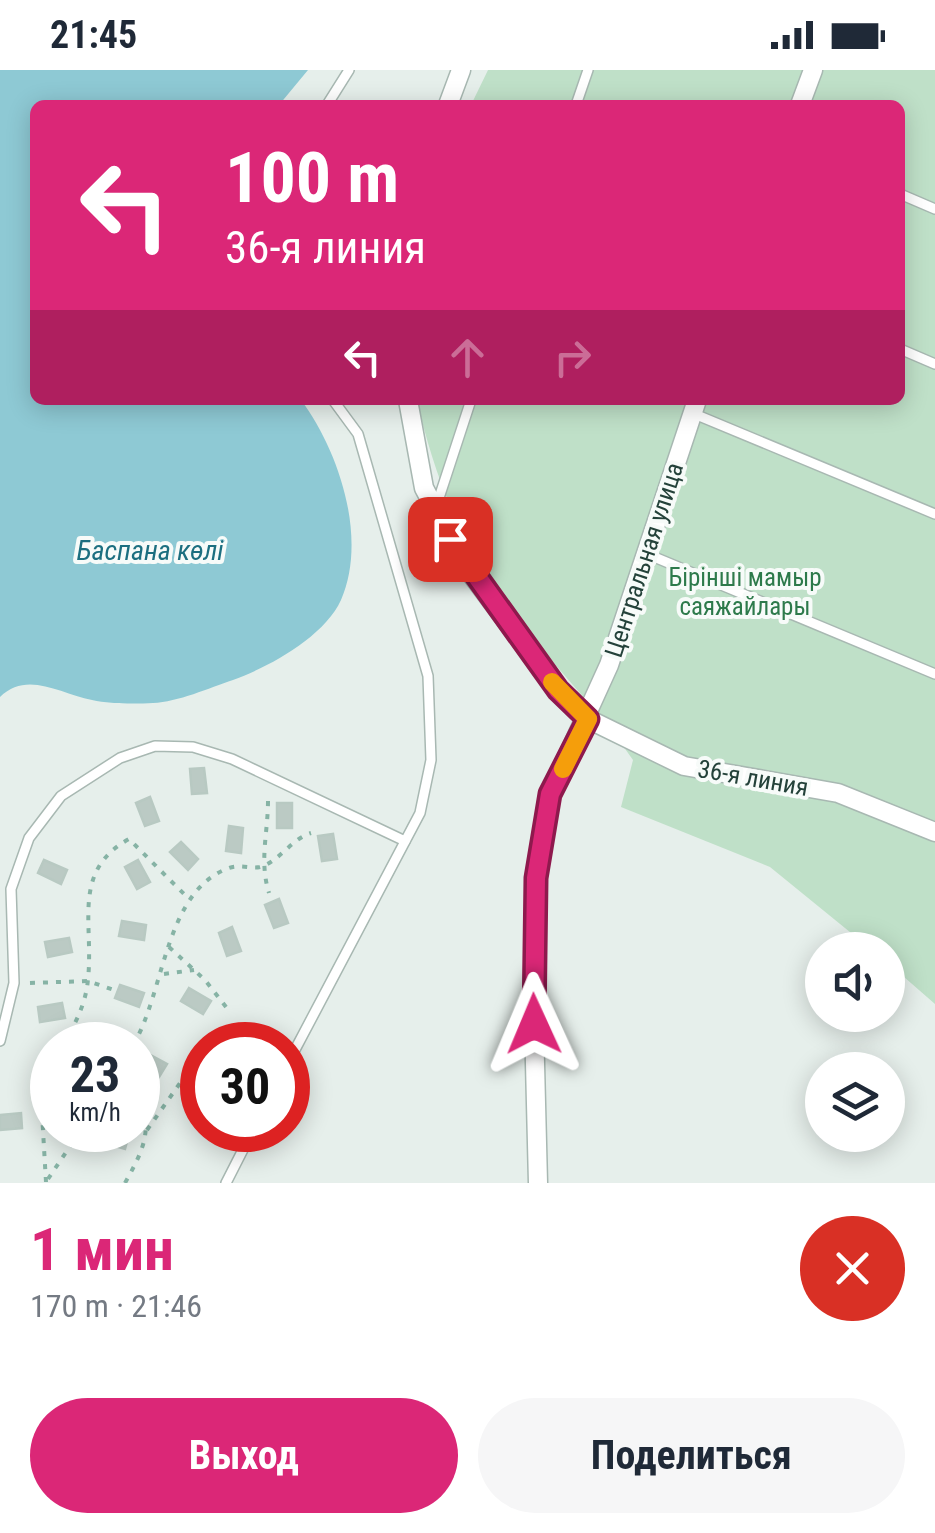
<!DOCTYPE html>
<html lang="ru">
<meta charset="utf-8">
<style>
:root{--surface:#fff;--page:#f6f6f7;--text:#1f2937;--muted:#747a83;--accent:#db2777}
body{margin:0;font-family:"Roboto Condensed",sans-serif;background:var(--page);color:var(--text);height:100vh;display:flex;flex-direction:column;font-size:38px;white-space:nowrap}
*{box-sizing:border-box;margin:0}
p{font-size:32px;color:var(--muted)}
.icon{flex:none;width:55px;height:55px;fill:none;stroke:currentColor;stroke-width:2;stroke-linecap:round;stroke-linejoin:round}
.map{position:relative;height:1113px;overflow:hidden}
.details{display:flex;flex-direction:column;background:var(--surface);flex:1}
.details>*{flex:none}
.banner{position:absolute;left:30px;top:30px;width:875px;height:305px;border-radius:15px;box-shadow:0 5px 25px #0003;background:#db2777;color:#fff;overflow:hidden}
.controls{position:absolute;left:805px;top:862px;display:grid;gap:20px}
.controls a{display:grid;place-items:center;width:100px;height:100px;border-radius:50%;background:var(--surface);box-shadow:0 5px 25px #0003;font-size:50px}
.speed{position:absolute;left:30px;top:952px;display:flex;gap:20px;font-size:50px;font-weight:700;text-align:center}
.speed>*{display:grid;place-content:center;width:130px;height:130px;border-radius:50%;background:var(--surface);box-shadow:0 5px 25px #0003;line-height:1}
.speed small{font-size:25px;font-weight:400}
.speed .limit{border:15px solid #d22;background:#fff;color:#111}
.pin{position:absolute;display:grid;place-items:center;width:85px;height:85px;color:#fff;margin:-42px;border-radius:20px;box-shadow:0 5px 15px #0006}
.me{position:absolute;width:110px;margin:-55px;rotate:359deg;stroke-linejoin:round;filter:drop-shadow(0 0 8px #0008)}
.turn{display:flex;align-items:center;gap:35px;height:210px;padding:0 30px;font-size:45px}
.turn .icon{width:130px;height:130px;stroke-width:2.5}
.turn b{display:block;font-size:70px;line-height:85px}
.lanes{display:flex;align-items:center;height:95px;padding:0 30px;background:#0003;justify-content:center;gap:50px;direction:ltr}
.lanes .off{opacity:.35}
.round{display:grid;place-items:center;flex:none;width:105px;height:105px;border-radius:52px;background:var(--page)}
.summary{display:flex;align-items:center;justify-content:space-between;height:170px;padding:0 30px}
h1{font-size:60px;font-weight:700;line-height:75px;color:var(--accent)}
.action{display:flex;gap:20px;margin-top:auto;padding:20px 30px}
.action a{flex:1;height:115px;border-radius:60px;background:var(--accent);color:#fff;font-size:40px;font-weight:700;line-height:115px;text-align:center}
.action a+a{background:var(--page);color:var(--text)}
.status{display:flex;justify-content:space-between;align-items:center;height:70px;padding:0 50px;background:var(--surface);direction:ltr}
.status svg{height:28px;fill:currentColor}
.map>svg:first-child{display:block}
.green{fill:#bfe0c8}
.water{fill:#8ec9d4}
.building{fill:#bbcac4;stroke:#b8c9c2;stroke-width:2.5}
.lines{fill:none;stroke-linecap:round;stroke-linejoin:round}
.service-casing{stroke:#a8b8b2;stroke-width:12}
.minor-casing{stroke:#a8b8b2;stroke-width:21}
.path{stroke:#86b3a5;stroke-width:4;stroke-dasharray:5 8;stroke-linecap:butt}
.service{stroke:#fff;stroke-width:9}
.minor{stroke:#fff;stroke-width:18}
.route-casing{stroke:#8e194d;stroke-width:25}
.route{stroke:#db2777;stroke-width:18}
.slow{stroke:#f59e0b;stroke-width:18}
.labels{text-anchor:middle;dominant-baseline:central;stroke-width:8;stroke-linejoin:round;paint-order:stroke}
.street-label{font-size:25px;fill:#24423a;stroke:#f7fbf9}
.park-label{font-size:25px;fill:#2d7a4b;stroke:#f7fbf9}
.water-label{font-size:28px;font-style:italic;fill:#1c6f80;stroke:#f7fbf9}
</style>
<div class="status"><b>21:45</b><svg viewBox="0 0 49 12"><path d="M0 12V9h3v3zM5 12V6h3v6zM10 12V3h3v9zM15 12V0h3v12zM26 1h20v11H26zM47 4h2v5h-2z"/></svg></div>
<div class="map">
<svg width="935" height="1113" viewBox="0 0 935 1113">
<rect width="100%" height="100%" fill="#e6efeb"/>
<path class="green" d="M488,0h447v934l-47,-41v-13h-16l-102,-83 -149,-60 12,-47c-42,-62 -100,-113 -141,-175 -37,-57 -60,-118 -75,-185h483v-295h-429z"/>
<path class="water" d="M0,0h308l-29,35h-244v295h266c38,51 67,138 40,200 -17,37 -72,67 -108,80 -24,8 -55,22 -80,23 -19,1 -43,1 -61,-3 -31,-6 -65,-30 -92,-3z"/>
<g class="building">
<polygon points="204,698 207,723 192,724 190,699"/>
<polygon points="150,727 159,751 145,756 136,733"/>
<rect x="277" y="733" width="15" height="25"/>
<polygon points="229,756 243,758 241,783 226,781"/>
<polygon points="333,764 337,789 322,791 318,766"/>
<polygon points="181,772 198,789 188,800 170,782"/>
<polygon points="44,790 67,800 61,814 38,803"/>
<polygon points="138,790 150,812 137,819 125,797"/>
<polygon points="279,829 288,853 274,858 265,835"/>
<polygon points="122,851 146,855 144,870 119,866"/>
<polygon points="232,857 241,881 227,886 219,863"/>
<polygon points="69,868 72,882 48,887 45,872"/>
<polygon points="120,915 144,923 139,937 115,928"/>
<polygon points="189,918 211,931 203,944 181,931"/>
<polygon points="62,933 65,948 40,952 38,937"/>
<polygon points="145,982 167,994 159,1007 138,995"/>
<polygon points="196,1006 202,1011 202,1029 186,1017"/>
<polygon points="21,1043 22,1058 0,1060 0,1045"/>
<polygon points="104,1060 129,1064 125,1079 101,1072"/>
</g>
<g class="lines">
<defs>
<g id="service">
<polyline points="327,35 349,0"/>
<polyline points="576,35 588,0"/>
<polyline points="900,124 935,139"/>
<polyline points="900,279 935,294"/>
<polyline points="692,343 935,444"/>
<polyline points="436,437 471,330"/>
<polyline points="647,484 935,604"/>
<polyline points="0,971 14,913 11,819 29,768 61,726 120,688 155,676 193,677 232,689 405,771"/>
<polyline points="288,993 420,743 431,690 428,606 358,364 333,330"/>
<polyline points="226,1113 253,1060"/>
</g>
<g id="minor">
<polyline points="448,35 461,0"/>
<polyline points="800,35 813,0"/>
<polyline points="408,330 424,418 466,497 558,620 588,649 684,696 838,723 935,762"/>
<polyline points="538,1113 533,914 536,808 550,725 609,595 697,330"/>
</g>
</defs>
<use href="#service" class="service-casing"/>
<use href="#minor" class="minor-casing"/>
<g class="path">
<path d="M268,731c0,32 -9,60 1,92"/>
<polyline points="169,877 205,910 230,942"/>
<polyline points="164,904 194,900"/>
<polyline points="30,913 88,911 114,920"/>
<path d="M63,975c12,-21 23,-41 25,-66 6,-56 -17,-108 41,-140l60,60"/>
<path d="M133,975c32,-52 31,-154 96,-177 11,-4 22,1 31,-1 19,-5 31,-28 51,-34"/>
<polyline points="147,1060 185,1006"/>
<polyline points="48,1109 81,1060"/>
<polyline points="46,1112 41,1026 52,993"/>
<path d="M125,1113c16,-29 30,-53 13,-86"/>
</g>
<use href="#service" class="service"/>
<use href="#minor" class="minor"/>
</g>
<g class="lines">
<defs>
<polyline id="route" points="450,469 558,620 588,649 550,724 536,808 534,954"/>
</defs>
<use href="#route" class="route-casing"/>
<use href="#route" class="route"/>
<polyline class="slow" points="552,612 588,649 563,699"/>
</g>
<g class="labels">
<g class="street-label">
<text transform="translate(644 490) rotate(-72)">Центральная улица</text>
<text transform="translate(753 708) rotate(10)">36-я линия</text>
</g>
<g class="park-label">
<text x="745" y="507">Бірінші мамыр<tspan x="745" dy="29">саяжайлары</tspan></text>
</g>
<g class="water-label">
<text x="150" y="480">Баспана көлі</text>
</g>
</g>
</svg>
<div class="controls">
<a><svg class="icon" aria-label="sound" viewBox="0 0 24 24"><path d="M4 9h4l5-4v14l-5-4H4zM17 9q2 3 0 6"/></svg></a>
<a><svg class="icon" aria-label="layers" viewBox="0 0 24 24"><path d="M12 4l9 5-9 5-9-5zM3 14l9 5 9-5"/></svg></a>
</div>
<div class="speed"><div>23<small>km/h</small></div><div class="limit">30</div></div>
<div class="pin" style="left:450px;top:469px;background:#d93025"><svg class="icon" aria-label="arrive" viewBox="0 0 24 24"><path d="M6 21V4h12l-3 4 3 4H6"/></svg></div>
<svg class="me" style="left:534px;top:954px" viewBox="-20 -20 40 40"><path d="M0-17L14 15 0 8-14 15z" fill="#db2777" stroke="#fff" stroke-width="4"/></svg>
<div class="banner">
<div class="turn"><svg class="icon" aria-label="left" viewBox="0 0 24 24"><path d="M17 20v-9H6M10 6l-5 5 5 5"/></svg><div><b>100 m</b>36-я линия</div></div>
<div class="lanes"><svg class="icon" aria-label="left" viewBox="0 0 24 24"><path d="M17 20v-9H6M10 6l-5 5 5 5"/></svg><svg class="icon off" aria-label="ahead" viewBox="0 0 24 24"><path d="M12 20V5M6 11l6-6 6 6"/></svg><svg class="icon off" aria-label="right" viewBox="0 0 24 24"><path d="M7 20v-9h11M14 6l5 5-5 5"/></svg></div>
</div>
</div>
<section class="details">
<div class="summary"><div><h1>1 мин</h1><p>170 m · 21:46</p></div><a class="round" style="background:#d93025;color:#fff"><svg class="icon" aria-label="close" viewBox="0 0 24 24"><path d="M6 6l12 12M18 6L6 18"/></svg></a></div>
<div class="action"><a>Выход</a><a>Поделиться</a></div>
</section>
